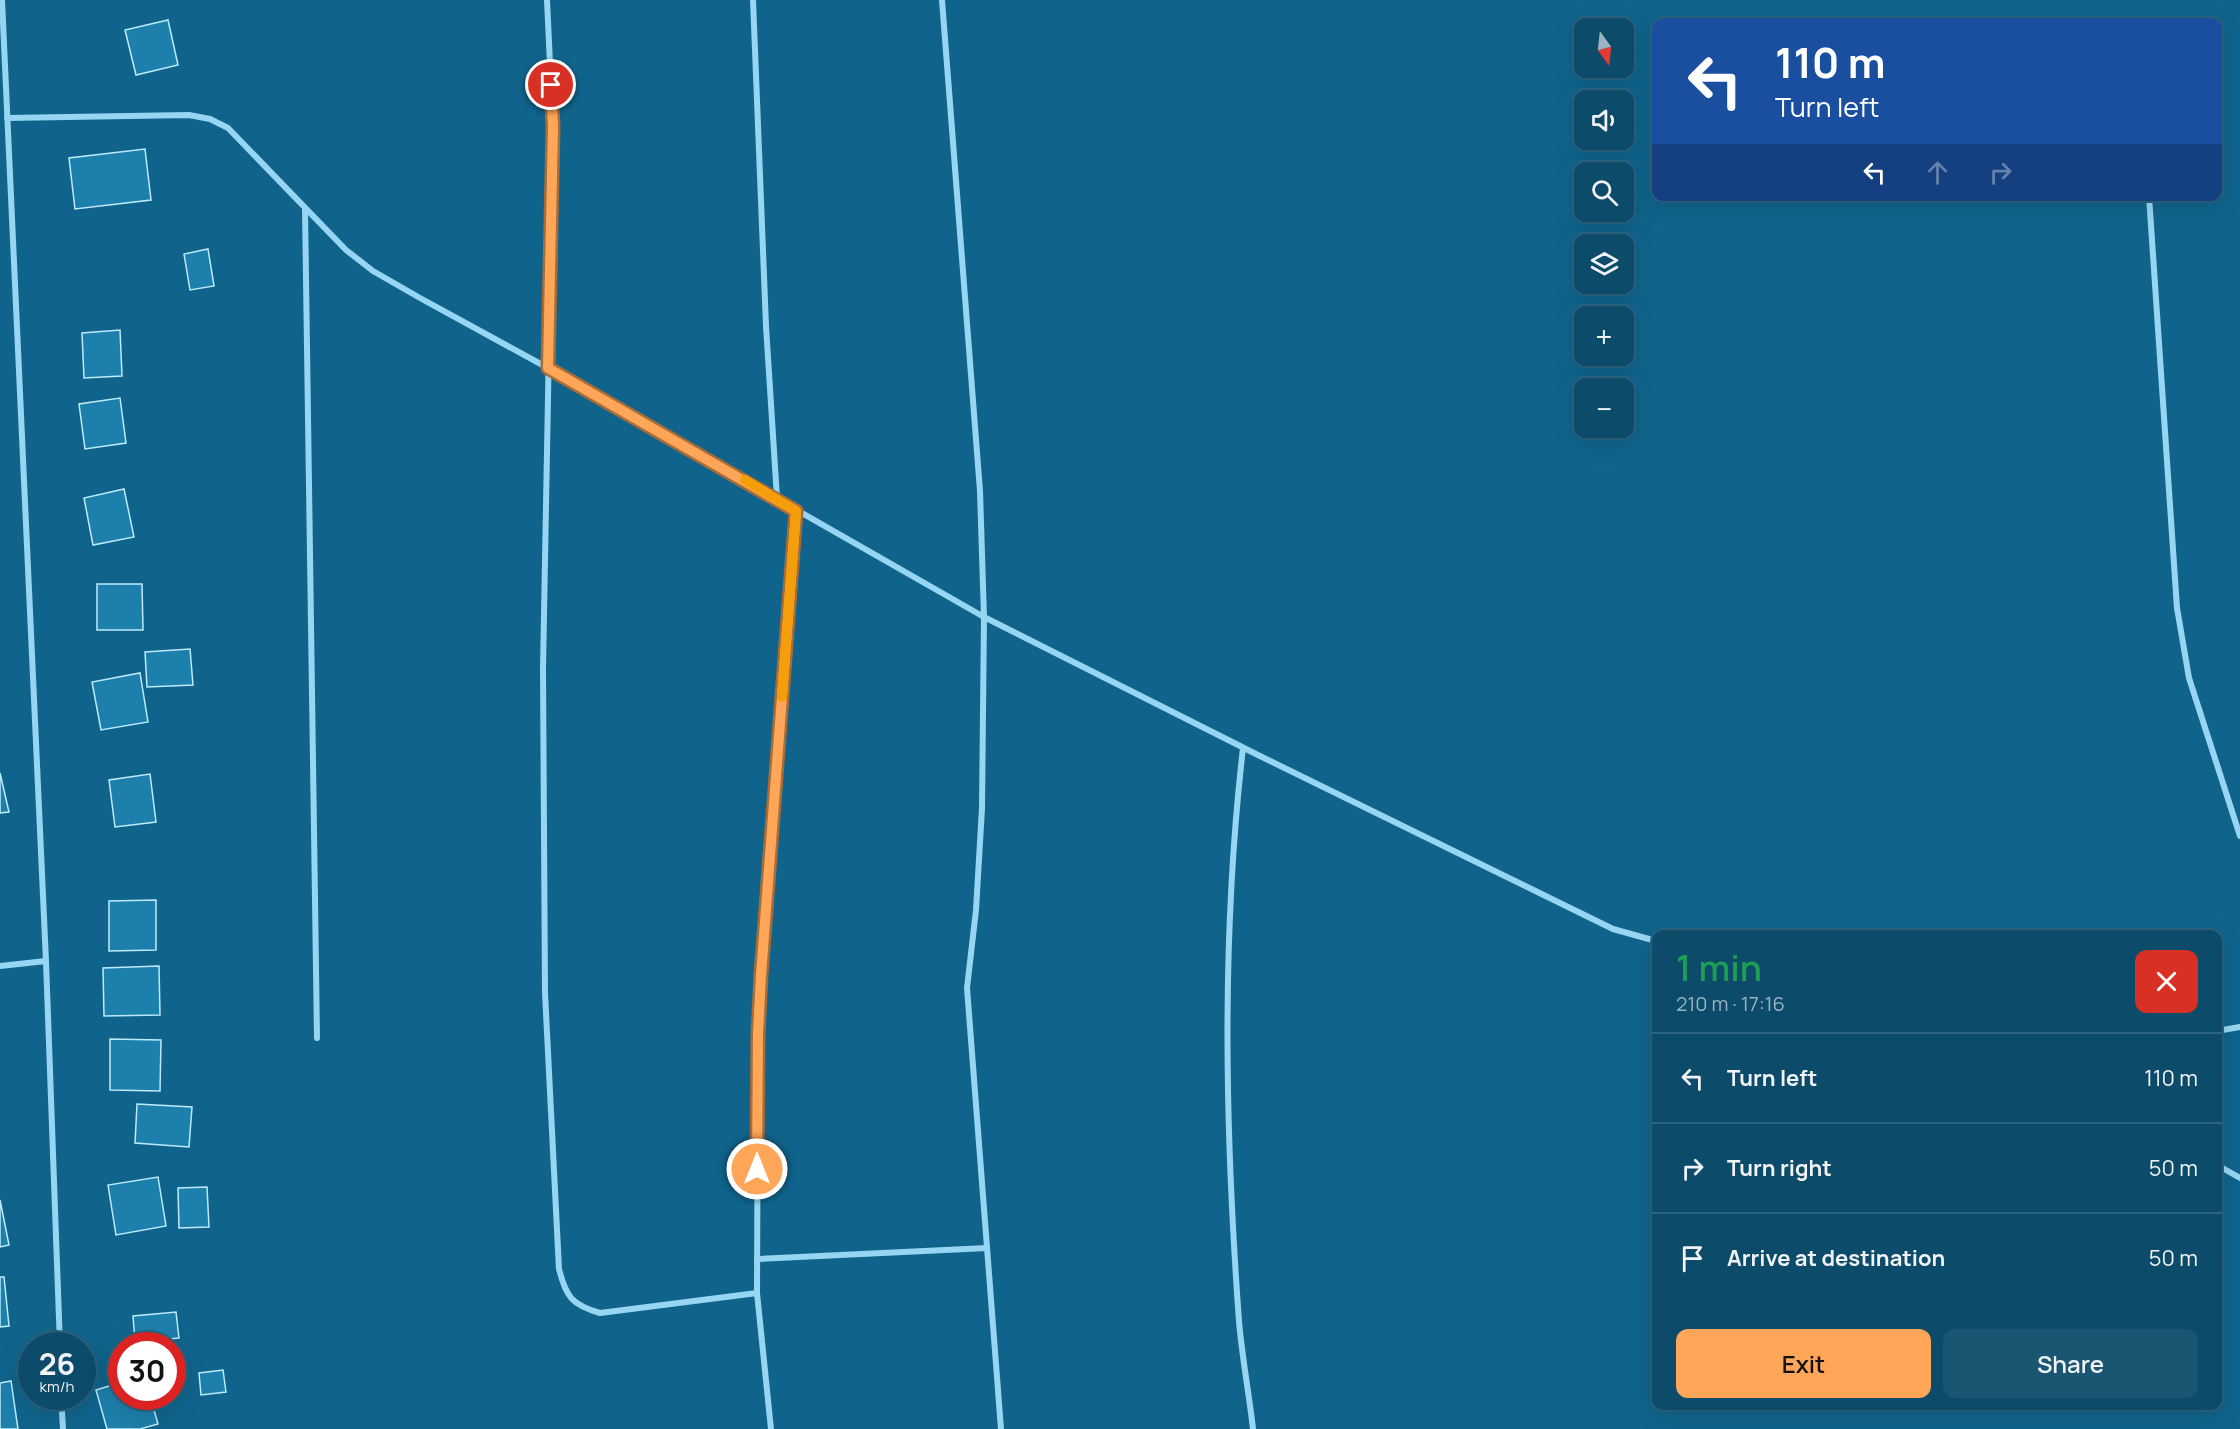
<!DOCTYPE html>
<meta charset="utf-8">
<style>
:root{--surface:#0c4b69;--page:#1a5571;--text:#f1f3f6;--muted:#9ab3c0;--line:#2c637d;--accent:#ffa658}
body{margin:0;font-family:Manrope,sans-serif;background:var(--page);color:var(--text);height:100vh;display:flex;flex-direction:column;font-size:22px;white-space:nowrap}
*{box-sizing:border-box;margin:0}
p{font-size:20px;color:var(--muted)}
.icon{flex:none;width:33px;height:33px;fill:none;stroke:currentColor;stroke-width:2;stroke-linecap:round;stroke-linejoin:round}
.map{position:relative;flex:1;overflow:hidden}
.panel{position:absolute;left:1652px;top:930px;width:570px;height:480px;display:flex;flex-direction:column;background:var(--surface);border-radius:12px;box-shadow:0 6px 24px #0002,0 0 0 2px var(--line)}
.panel>*{flex:none}
.hud{position:absolute;left:1652px;top:18px;width:570px;height:183px;border-radius:12px;box-shadow:0 6px 24px #0002,0 0 0 2px var(--line);background:#1a4fa0;color:#fff;overflow:hidden}
.needle{width:39px;rotate:165deg}
.controls{position:absolute;left:1574px;top:18px;display:grid;gap:12px}
.controls a{display:grid;place-items:center;width:60px;height:60px;border-radius:12px;background:var(--surface);box-shadow:0 6px 24px #0002,0 0 0 2px var(--line);font-size:30px}
.speed{position:absolute;left:18px;top:1332px;display:flex;gap:12px;font-size:30px;font-weight:700;text-align:center}
.speed>*{display:grid;place-content:center;width:78px;height:78px;border-radius:50%;background:var(--surface);box-shadow:0 6px 24px #0002,0 0 0 2px var(--line);line-height:1}
.speed small{font-size:15px;font-weight:400}
.speed .limit{border:9px solid #d22;background:#fff;color:#111}
.pin{position:absolute;display:grid;place-items:center;width:51px;height:51px;color:#fff;margin:-26px;border:3px solid #fff;border-radius:50%;box-shadow:0 2px 6px #0007}
.me{position:absolute;width:66px;margin:-33px;rotate:0deg;stroke-linejoin:round;filter:drop-shadow(0 0 4px #0008)}
.turn{display:flex;align-items:center;gap:21px;height:126px;padding:0 24px;font-size:27px}
.turn .icon{width:78px;height:78px;stroke-width:2.5}
.turn b{display:block;font-size:42px;line-height:51px}
.lanes{display:flex;align-items:center;height:57px;padding:0 24px;background:#0003;justify-content:center;gap:30px;direction:ltr}
.lanes .off{opacity:.35}
.round{display:grid;place-items:center;flex:none;width:63px;height:63px;border-radius:12px;background:var(--page)}
.head{display:flex;align-items:center;justify-content:space-between;height:102px;padding:0 24px}
h1{font-size:36px;font-weight:600;line-height:45px;color:#1e9e55}
.cta{display:flex;gap:12px;margin-top:auto;padding:12px 24px}
.cta a{flex:1;height:69px;border-radius:12px;background:var(--accent);color:#111;font-size:24px;font-weight:600;line-height:69px;text-align:center}
.cta a+a{background:var(--page);color:var(--text)}
ul{padding:0;list-style:none}
li{display:flex;align-items:center;gap:18px;height:90px;padding:0 24px;border-top:2px solid var(--line)}
li div{flex:1}
li b{display:block;font-size:22px}
li em{font-style:normal}
.map>svg:first-child{display:block}
.building{fill:#1d7fab;stroke:#beeafd;stroke-width:1.5}
.lines{fill:none;stroke-linecap:round;stroke-linejoin:round}
.street{stroke:#97d6f2;stroke-width:6}
.route-casing{stroke:#a66c39;stroke-width:15}
.route{stroke:#ffa658;stroke-width:10}
.slow{stroke:#f59e0b;stroke-width:10}
</style>
<div class="map">
<svg width="2240" height="1429" viewBox="0 0 2240 1429">
<rect width="100%" height="100%" fill="#10648c"/>
<g class="building">
<polygon points="168,20 178,65 136,75 125,30"/>
<polygon points="145,149 151,200 75,209 69,158"/>
<polygon points="208,249 214,286 190,290 184,254"/>
<polygon points="120,330 122,376 84,378 82,333"/>
<polygon points="120,398 126,443 85,449 79,404"/>
<polygon points="124,489 134,537 93,545 84,498"/>
<polygon points="97,584 142,584 143,630 97,630"/>
<polygon points="190,649 193,685 147,687 145,652"/>
<polygon points="140,673 148,722 101,730 92,682"/>
<polygon points="0,773 9,812 0,813"/>
<polygon points="150,774 156,822 115,827 109,780"/>
<polygon points="156,900 156,950 109,951 109,901"/>
<polygon points="159,966 160,1015 104,1016 103,968"/>
<polygon points="110,1039 161,1040 160,1091 110,1090"/>
<polygon points="137,1104 192,1107 189,1147 135,1143"/>
<polygon points="158,1177 166,1226 116,1235 108,1185"/>
<polygon points="207,1187 209,1227 179,1228 178,1188"/>
<polygon points="0,1200 9,1245 0,1247"/>
<polygon points="0,1277 4,1277 9,1326 0,1327"/>
<polygon points="176,1312 179,1338 135,1342 133,1316"/>
<polygon points="223,1370 226,1392 201,1395 199,1373"/>
<polygon points="11,1381 18,1429 0,1429 0,1383"/>
<polygon points="122,1382 122,1396 150,1396 158,1424 140,1429 107,1429 96,1390"/>
</g>
<g class="lines">
<g class="street">
<polyline points="2,0 46,961 60,1346"/>
<path d="M547,0l6,127 -10,542 2,324 14,276c7,28 13,36 41,44l157,-20"/>
<polyline points="753,0 766,326 777,498"/>
<polyline points="942,0 980,491 984,617 982,808 976,910 967,988 1001,1429"/>
<polyline points="7,118 189,115 210,119 228,128 346,250 373,271 420,298 548,368 984,617 1258,755 1613,929 1656,941"/>
<polyline points="2149,196 2177,608 2189,678 2240,836"/>
<polyline points="305,209 317,1038"/>
<path d="M1243,748c-22,190 -18,382 -4,573 3,36 10,72 14,108"/>
<polyline points="0,966 46,961"/>
<polyline points="2217,1031 2240,1027"/>
<polyline points="2217,1165 2240,1178"/>
<polyline points="757,1259 987,1248"/>
<polyline points="61,1396 63,1429"/>
<polyline points="771,1429 757,1293 758,1034 796,511"/>
</g>
</g>
<g class="lines">
<defs>
<polyline id="route" points="551,85 553,127 548,368 796,511 761,975 758,1034 757,1169"/>
</defs>
<use href="#route" class="route-casing"/>
<use href="#route" class="route"/>
<polyline class="slow" points="745,480 796,511 782,697"/>
</g>
</svg>
<div class="controls">
<a><svg class="needle" viewBox="-14 -14 28 28"><path d="M0-13l5 13h-10z" fill="#e53935"/><path d="M0 13l5-13h-10z" fill="#9ab3c0"/></svg></a>
<a><svg class="icon" aria-label="sound" viewBox="0 0 24 24"><path d="M4 9h4l5-4v14l-5-4H4zM17 9q2 3 0 6"/></svg></a>
<a><svg class="icon" aria-label="search" viewBox="0 0 24 24"><circle cx="10" cy="10" r="6"/><path d="M15 15l6 6"/></svg></a>
<a><svg class="icon" aria-label="layers" viewBox="0 0 24 24"><path d="M12 4l9 5-9 5-9-5zM3 14l9 5 9-5"/></svg></a>
<a>+</a>
<a>−</a>
</div>
<div class="speed"><div>26<small>km/h</small></div><div class="limit">30</div></div>
<div class="pin" style="left:551px;top:85px;background:#d93025"><svg class="icon" aria-label="arrive" viewBox="0 0 24 24"><path d="M6 21V4h12l-3 4 3 4H6"/></svg></div>
<svg class="me" style="left:757px;top:1169px" viewBox="-20 -20 40 40"><circle r="17" fill="#ffa658" stroke="#fff" stroke-width="3"/><path d="M0-11L8 9 0 5-8 9z" fill="#fff"/></svg>
<div class="hud">
<div class="turn"><svg class="icon" aria-label="left" viewBox="0 0 24 24"><path d="M17 20v-9H6M10 6l-5 5 5 5"/></svg><div><b>110 m</b>Turn left</div></div>
<div class="lanes"><svg class="icon" aria-label="left" viewBox="0 0 24 24"><path d="M17 20v-9H6M10 6l-5 5 5 5"/></svg><svg class="icon off" aria-label="ahead" viewBox="0 0 24 24"><path d="M12 20V5M6 11l6-6 6 6"/></svg><svg class="icon off" aria-label="right" viewBox="0 0 24 24"><path d="M7 20v-9h11M14 6l5 5-5 5"/></svg></div>
</div>
<section class="panel">
<div class="head"><div><h1>1 min</h1><p>210 m · 17:16</p></div><a class="round" style="background:#d93025;color:#fff"><svg class="icon" aria-label="close" viewBox="0 0 24 24"><path d="M6 6l12 12M18 6L6 18"/></svg></a></div>
<ul>
<li><svg class="icon" aria-label="left" viewBox="0 0 24 24"><path d="M17 20v-9H6M10 6l-5 5 5 5"/></svg><div><b>Turn left</b></div><em>110 m</em></li>
<li><svg class="icon" aria-label="right" viewBox="0 0 24 24"><path d="M7 20v-9h11M14 6l5 5-5 5"/></svg><div><b>Turn right</b></div><em>50 m</em></li>
<li><svg class="icon" aria-label="arrive" viewBox="0 0 24 24"><path d="M6 21V4h12l-3 4 3 4H6"/></svg><div><b>Arrive at destination</b></div><em>50 m</em></li>
</ul>
<div class="cta"><a>Exit</a><a>Share</a></div>
</section>
</div>
